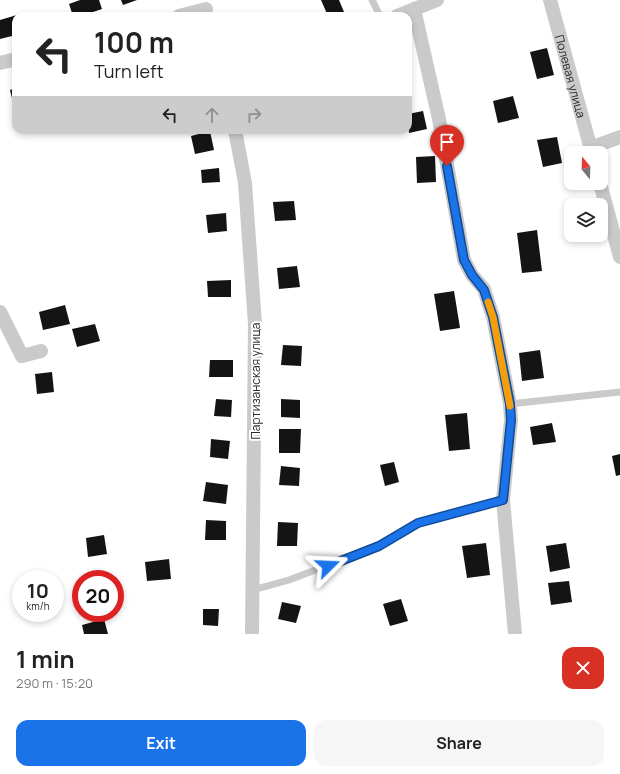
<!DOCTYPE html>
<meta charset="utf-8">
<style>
:root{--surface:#fff;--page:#f6f6f6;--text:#222;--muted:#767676;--accent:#1a73e8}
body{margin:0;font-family:Manrope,sans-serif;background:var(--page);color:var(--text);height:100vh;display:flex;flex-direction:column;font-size:15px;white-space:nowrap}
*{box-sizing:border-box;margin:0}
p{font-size:13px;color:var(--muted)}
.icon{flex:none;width:22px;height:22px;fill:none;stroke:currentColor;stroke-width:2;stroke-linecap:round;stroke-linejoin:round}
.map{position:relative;height:634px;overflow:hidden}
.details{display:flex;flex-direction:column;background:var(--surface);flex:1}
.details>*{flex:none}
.top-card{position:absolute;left:12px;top:12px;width:400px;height:122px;border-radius:12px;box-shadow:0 2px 6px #0003;background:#fff;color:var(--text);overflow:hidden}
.needle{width:26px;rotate:341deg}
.buttons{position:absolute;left:564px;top:146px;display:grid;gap:8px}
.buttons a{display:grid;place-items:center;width:44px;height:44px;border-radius:8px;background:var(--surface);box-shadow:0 2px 6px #0003;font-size:20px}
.speed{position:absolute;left:12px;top:570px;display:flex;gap:8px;font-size:20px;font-weight:700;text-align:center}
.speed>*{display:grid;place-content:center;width:52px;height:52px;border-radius:50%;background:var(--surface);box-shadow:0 2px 6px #0003;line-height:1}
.speed small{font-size:10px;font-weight:400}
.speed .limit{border:6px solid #d22;background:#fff;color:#111}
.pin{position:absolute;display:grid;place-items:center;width:34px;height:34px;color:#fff;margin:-41px -17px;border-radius:50% 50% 50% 0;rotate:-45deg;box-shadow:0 0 4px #0007}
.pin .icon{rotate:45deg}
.me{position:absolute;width:44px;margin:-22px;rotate:69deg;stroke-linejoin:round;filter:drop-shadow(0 0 3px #0008)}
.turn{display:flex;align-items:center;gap:14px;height:84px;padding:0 16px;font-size:18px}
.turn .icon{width:52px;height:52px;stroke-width:2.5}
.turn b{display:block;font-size:28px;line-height:34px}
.lanes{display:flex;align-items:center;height:38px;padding:0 16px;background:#0003;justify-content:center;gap:20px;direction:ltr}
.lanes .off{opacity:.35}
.round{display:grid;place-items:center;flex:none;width:42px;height:42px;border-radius:12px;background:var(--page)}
.overview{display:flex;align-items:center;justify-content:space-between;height:68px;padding:0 16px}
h1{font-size:24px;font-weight:700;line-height:30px}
.primary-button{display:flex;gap:8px;margin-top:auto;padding:8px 16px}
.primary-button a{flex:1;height:46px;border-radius:12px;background:var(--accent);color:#fff;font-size:16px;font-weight:700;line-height:46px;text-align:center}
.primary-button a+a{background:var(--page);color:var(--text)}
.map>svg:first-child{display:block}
.building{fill:#141414}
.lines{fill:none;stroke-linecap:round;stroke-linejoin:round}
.service{stroke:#cacaca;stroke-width:7}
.minor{stroke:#cacaca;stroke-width:14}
.route-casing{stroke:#114b97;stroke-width:10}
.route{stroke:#1a73e8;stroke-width:7}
.slow{stroke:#f59e0b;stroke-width:7}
.labels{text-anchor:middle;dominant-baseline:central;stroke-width:4;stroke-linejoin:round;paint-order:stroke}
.street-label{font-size:12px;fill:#2d2d2d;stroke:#fff}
</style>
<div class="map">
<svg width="620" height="634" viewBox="0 0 620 634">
<rect width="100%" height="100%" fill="#fff"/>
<g class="building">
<polygon points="80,0 99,0 102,9 81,16 73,16 69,4"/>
<polygon points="121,0 137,0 123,5"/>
<polygon points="321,0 339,0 344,12 335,16 328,16"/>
<polygon points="27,12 28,16 16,16 16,35 0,39 0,20"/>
<polygon points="547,48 554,75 537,79 530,52"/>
<polygon points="16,88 16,110 15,110 10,90"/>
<polygon points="513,96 519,118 498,123 493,101"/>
<polygon points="423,111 427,129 409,133 408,114"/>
<polygon points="210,131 214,150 195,154 191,136"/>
<polygon points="557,137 562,163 543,167 537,140"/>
<polygon points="435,156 436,182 417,183 416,157"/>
<polygon points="219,168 220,182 202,183 201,170"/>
<polygon points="294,201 296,220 275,221 273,202"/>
<polygon points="226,213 227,231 208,233 206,215"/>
<polygon points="537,230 542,271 522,273 517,233"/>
<polygon points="297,266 300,287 279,289 277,268"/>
<polygon points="231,280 231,297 208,297 207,281"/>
<polygon points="454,291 460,328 440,331 434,294"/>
<polygon points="65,305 70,324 43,330 39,312"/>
<polygon points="95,324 100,341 77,347 72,329"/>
<polygon points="283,345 302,346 301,366 281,365"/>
<polygon points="540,350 544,378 522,381 519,353"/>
<polygon points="210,360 233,360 233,377 209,377"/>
<polygon points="52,372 54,392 37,394 35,374"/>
<polygon points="216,399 232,400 231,417 214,416"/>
<polygon points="281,399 300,400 300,418 281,417"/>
<polygon points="467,413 470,449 449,451 445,415"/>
<polygon points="552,423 556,442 533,445 530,427"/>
<polygon points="279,429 301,429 300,453 279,453"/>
<polygon points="211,439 230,441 228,459 210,457"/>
<polygon points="620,454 620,475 616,476 612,456"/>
<polygon points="394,462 399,482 385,486 380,465"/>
<polygon points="281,466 300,468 299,486 279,485"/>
<polygon points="206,482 228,485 226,504 203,501"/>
<polygon points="206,520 226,521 226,540 205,540"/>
<polygon points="278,522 298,523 297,546 277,546"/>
<polygon points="104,535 107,554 88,557 86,538"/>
<polygon points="486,543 490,575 467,578 462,546"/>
<polygon points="566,543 570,568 550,572 546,546"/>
<polygon points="169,559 171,579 147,581 145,562"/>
<polygon points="569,581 572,602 551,605 548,583"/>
<polygon points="401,599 408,621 390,626 383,604"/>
<polygon points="282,602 301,606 296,623 278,619"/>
<polygon points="203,609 219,609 218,626 203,625"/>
<polygon points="104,619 108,634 84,634 82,625"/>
</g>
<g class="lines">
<g class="service">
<polyline points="372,0 380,16"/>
<polyline points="510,404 620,392"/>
<polyline points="253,590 289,580 379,546 418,523 503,500"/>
</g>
<g class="minor">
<path id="s1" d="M550,0l42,153"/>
<polyline points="414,9 439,119 464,260 472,275 484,289 493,317 510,404 511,420 503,500 515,634"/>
<polyline points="179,16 206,9"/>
<polyline points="397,16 437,0"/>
<polyline points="0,63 16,59"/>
<polyline points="235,130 245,183 255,324 252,634"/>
<polyline points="590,148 620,137"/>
<polyline points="600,183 620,257"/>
<polyline points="0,312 22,356 41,351"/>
</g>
</g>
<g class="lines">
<defs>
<polyline id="route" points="328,566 379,546 418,523 503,500 511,420 510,404 493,317 484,290 472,275 464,260 447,166"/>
</defs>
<use href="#route" class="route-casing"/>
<use href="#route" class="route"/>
<polyline class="slow" points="488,302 493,317 510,406"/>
</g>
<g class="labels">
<g class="street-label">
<text stroke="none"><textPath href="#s1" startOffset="79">Полевая улица</textPath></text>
<text transform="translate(255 381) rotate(-90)">Партизанская улица</text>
</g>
</g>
</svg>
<div class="buttons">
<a><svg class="needle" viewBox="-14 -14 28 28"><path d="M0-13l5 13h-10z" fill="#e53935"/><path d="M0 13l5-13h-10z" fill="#767676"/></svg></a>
<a><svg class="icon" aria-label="layers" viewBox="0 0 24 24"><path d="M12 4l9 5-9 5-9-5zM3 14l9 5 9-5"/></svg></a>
</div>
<div class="speed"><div>10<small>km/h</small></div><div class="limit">20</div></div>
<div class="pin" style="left:447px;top:166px;background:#d93025"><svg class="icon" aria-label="arrive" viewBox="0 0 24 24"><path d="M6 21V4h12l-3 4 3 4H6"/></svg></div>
<svg class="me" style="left:328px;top:566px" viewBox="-20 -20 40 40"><path d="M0-17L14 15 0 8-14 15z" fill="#1a73e8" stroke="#fff" stroke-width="4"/></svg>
<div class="top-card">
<div class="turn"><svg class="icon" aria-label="left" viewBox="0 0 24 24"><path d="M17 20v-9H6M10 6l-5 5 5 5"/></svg><div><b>100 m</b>Turn left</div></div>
<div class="lanes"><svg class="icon" aria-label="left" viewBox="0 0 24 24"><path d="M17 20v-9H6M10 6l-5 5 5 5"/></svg><svg class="icon off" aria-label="ahead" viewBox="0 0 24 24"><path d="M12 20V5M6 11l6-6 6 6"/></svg><svg class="icon off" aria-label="right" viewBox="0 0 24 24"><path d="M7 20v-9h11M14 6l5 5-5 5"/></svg></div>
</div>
</div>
<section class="details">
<div class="overview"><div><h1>1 min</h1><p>290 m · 15:20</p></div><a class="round" style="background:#d93025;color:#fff"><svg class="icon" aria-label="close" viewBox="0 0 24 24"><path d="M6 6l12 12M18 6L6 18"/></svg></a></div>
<div class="primary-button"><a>Exit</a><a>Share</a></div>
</section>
